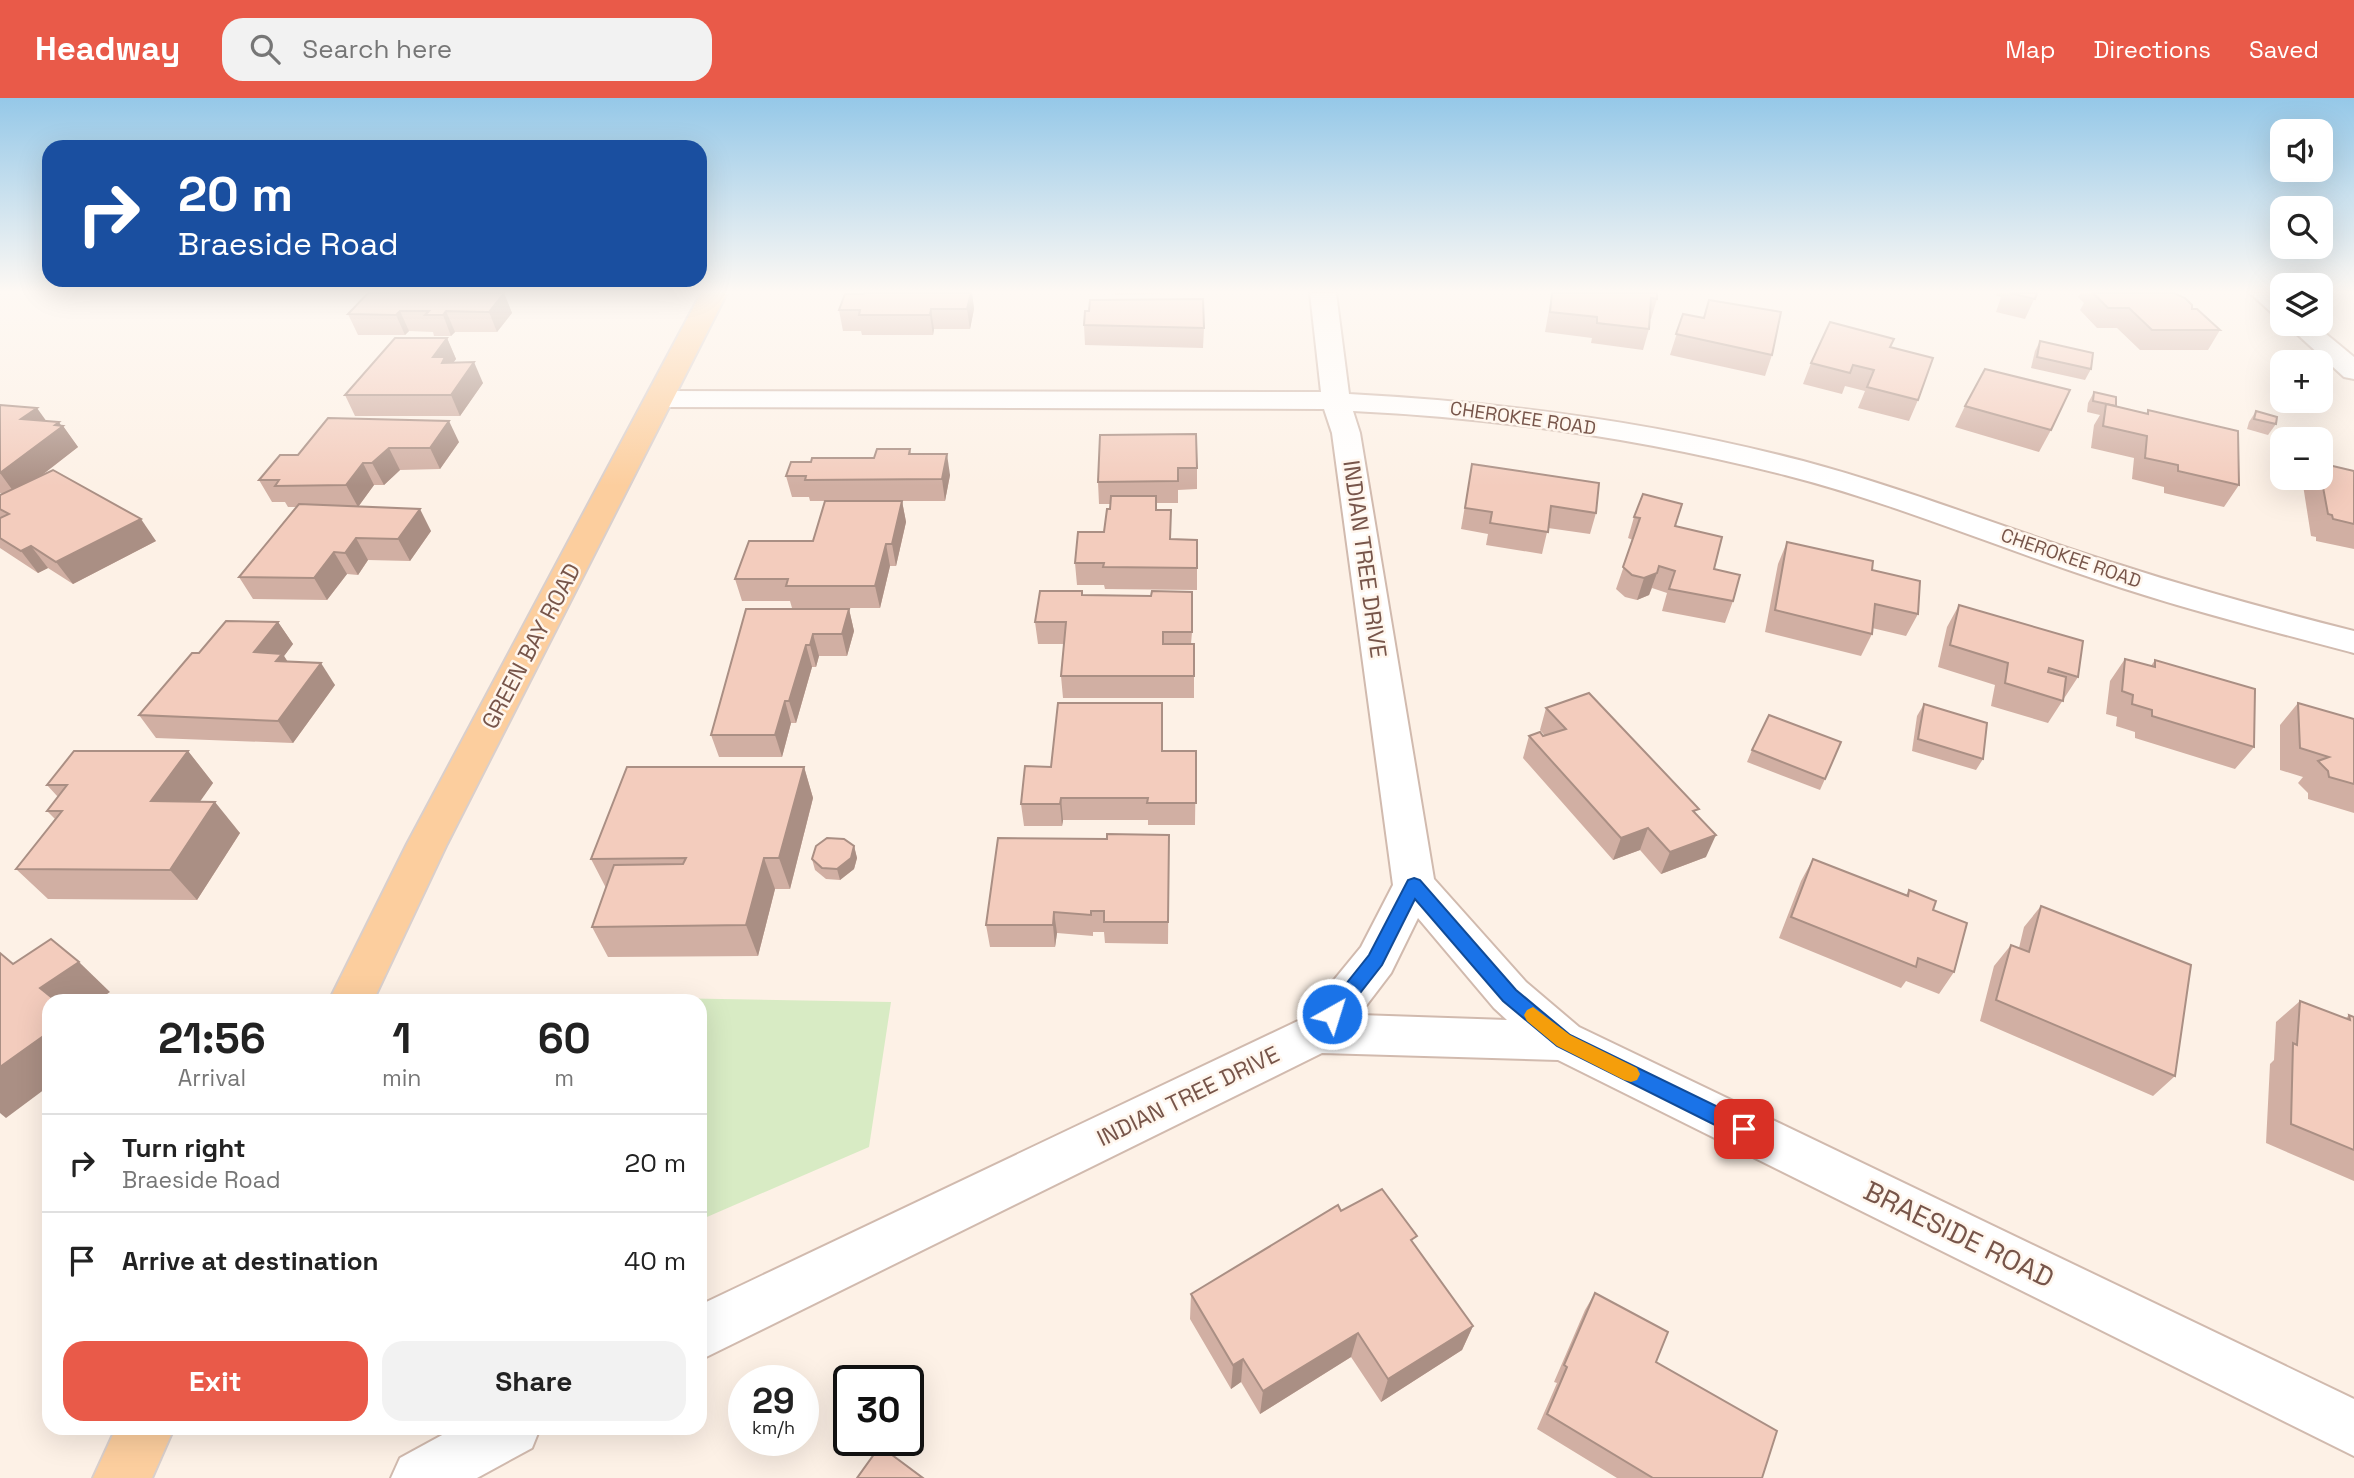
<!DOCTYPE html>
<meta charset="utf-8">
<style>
:root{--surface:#fff;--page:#f2f2f2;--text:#222;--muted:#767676;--line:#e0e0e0;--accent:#e95a49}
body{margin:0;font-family:"Space Grotesk",sans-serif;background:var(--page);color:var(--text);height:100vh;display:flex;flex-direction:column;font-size:26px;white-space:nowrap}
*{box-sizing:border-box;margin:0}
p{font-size:23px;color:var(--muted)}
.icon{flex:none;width:38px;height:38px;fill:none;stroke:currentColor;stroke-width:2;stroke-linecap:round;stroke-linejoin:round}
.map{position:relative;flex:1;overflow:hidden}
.details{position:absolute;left:42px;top:896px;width:665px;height:441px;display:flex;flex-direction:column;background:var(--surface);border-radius:21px;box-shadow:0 7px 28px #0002}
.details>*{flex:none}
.hud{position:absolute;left:42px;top:42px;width:665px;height:147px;border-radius:21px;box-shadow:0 7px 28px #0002;background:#1a4fa0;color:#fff;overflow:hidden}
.controls{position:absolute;left:2270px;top:21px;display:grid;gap:14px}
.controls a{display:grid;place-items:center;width:63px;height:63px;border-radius:14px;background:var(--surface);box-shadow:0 7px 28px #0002;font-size:35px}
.speed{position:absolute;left:728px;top:1267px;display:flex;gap:14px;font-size:35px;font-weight:700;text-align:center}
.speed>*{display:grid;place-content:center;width:91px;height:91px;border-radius:50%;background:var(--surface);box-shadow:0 7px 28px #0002;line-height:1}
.speed small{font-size:18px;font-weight:400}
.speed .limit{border:4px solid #111;border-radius:10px;background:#fff;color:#111}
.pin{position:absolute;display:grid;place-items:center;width:60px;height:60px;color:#fff;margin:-30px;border-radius:14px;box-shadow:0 4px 10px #0006}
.me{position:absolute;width:77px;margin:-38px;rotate:39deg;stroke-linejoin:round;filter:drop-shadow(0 0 5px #0008)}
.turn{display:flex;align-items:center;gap:24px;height:147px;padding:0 21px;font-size:32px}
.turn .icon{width:91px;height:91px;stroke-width:2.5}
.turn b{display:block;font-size:49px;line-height:60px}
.eta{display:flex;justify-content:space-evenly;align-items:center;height:119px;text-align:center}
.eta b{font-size:42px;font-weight:600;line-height:49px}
.cta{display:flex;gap:14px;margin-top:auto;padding:14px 21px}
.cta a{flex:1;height:80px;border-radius:21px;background:var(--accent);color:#fff;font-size:28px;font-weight:600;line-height:80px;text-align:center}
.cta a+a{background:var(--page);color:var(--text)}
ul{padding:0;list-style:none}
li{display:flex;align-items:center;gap:21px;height:98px;padding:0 21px;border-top:2px solid var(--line)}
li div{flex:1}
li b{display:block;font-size:26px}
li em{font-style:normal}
header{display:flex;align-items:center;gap:42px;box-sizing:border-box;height:98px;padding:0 35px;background:var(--accent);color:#fff}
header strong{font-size:33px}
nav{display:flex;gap:38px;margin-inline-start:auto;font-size:24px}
.search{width:490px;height:63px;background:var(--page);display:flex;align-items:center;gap:18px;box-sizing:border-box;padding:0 24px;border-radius:21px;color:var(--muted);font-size:26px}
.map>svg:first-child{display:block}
.green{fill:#d8ebc4}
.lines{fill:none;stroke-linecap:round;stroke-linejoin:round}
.minor-casing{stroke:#d1baae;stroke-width:4}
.major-casing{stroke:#d9cfcc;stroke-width:4}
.minor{fill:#fff;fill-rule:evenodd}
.major{fill:#fcce9e;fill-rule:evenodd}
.wall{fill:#d1afa3}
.shaded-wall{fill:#aa8f84}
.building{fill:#f3ccbd;stroke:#aa8f84;stroke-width:2}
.route{fill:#1a73e8;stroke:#114b97;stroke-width:2}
.slow{fill:#f59e0b}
.labels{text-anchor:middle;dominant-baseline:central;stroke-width:5;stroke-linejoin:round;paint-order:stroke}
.far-street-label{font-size:19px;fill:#77554a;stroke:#fff6ed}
.street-label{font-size:23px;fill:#77554a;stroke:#fff6ed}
.near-street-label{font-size:28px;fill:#77554a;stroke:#fff6ed}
</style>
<header>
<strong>Headway</strong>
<div class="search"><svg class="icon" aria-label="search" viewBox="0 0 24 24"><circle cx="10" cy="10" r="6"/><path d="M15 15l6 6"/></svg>Search here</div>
<nav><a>Map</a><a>Directions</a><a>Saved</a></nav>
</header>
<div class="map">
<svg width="2354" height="1380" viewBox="0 0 2354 1380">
<rect width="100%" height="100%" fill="#fdf1e6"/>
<polygon class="green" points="498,897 891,904 869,1049 700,1122 700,903 496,903"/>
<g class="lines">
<defs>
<g id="minor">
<path d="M1310,195h26l13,101c153,8 305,28 454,67 108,29 211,71 317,104 77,25 155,46 234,66v22c-87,-23 -174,-45 -259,-74 -103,-34 -204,-77 -310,-104 -142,-36 -286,-57 -432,-64l7,22 74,446 92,103 53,45 775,372v57l-796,-396 -236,-7 -622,307v-55l602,-286 59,-72 32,-62 -61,-452 -8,-24 -663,-2 -10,-2 -4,-6 4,-6 10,-2 660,1zM1418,820l76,90 13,12 -148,-5 32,-42z"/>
<polygon points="2250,195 2277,195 2282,198 2282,219 2273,216"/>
<polygon points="2286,226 2314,226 2354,259 2354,281 2344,279"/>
<polygon points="455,1330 540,1330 532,1350 477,1380 391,1380 400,1360"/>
</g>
<g id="major">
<polygon points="701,195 727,195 447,746 373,903 329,903 407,746"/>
<polygon points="116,1330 174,1330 152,1380 93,1380"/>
</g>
</defs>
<use href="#minor" class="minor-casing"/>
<use href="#major" class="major-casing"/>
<use href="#minor" class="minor"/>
<use href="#major" class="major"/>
</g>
<g class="wall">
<polygon points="504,195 512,215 497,234 455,234 451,238 434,238 433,234 409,233 405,237 358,237 348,216"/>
<polygon points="865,195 972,195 974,211 970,231 934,231 933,237 862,237 861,233 843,233 839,212"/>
<polygon points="1115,195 1184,195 1115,197"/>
<polygon points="1552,195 1657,195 1657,201 1651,221 1649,221 1649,231 1643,252 1591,245 1592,240 1545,234"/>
<polygon points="1997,195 2037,195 2025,221 1996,214 2001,199 1996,198"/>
<polygon points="2080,195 2179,195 2178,196 2192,211 2220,232 2208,252 2140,252 2117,230 2097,230 2080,212 2084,205 2078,199"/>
<polygon points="1709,202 1772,257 1765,278 1670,257 1683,216 1703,220"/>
<polygon points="1084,227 1204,230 1203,250 1085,247"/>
<polygon points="447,240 456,261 453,265 483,285 460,318 355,318 345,297"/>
<polygon points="2040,243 2091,271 2085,282 2031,270 2035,253"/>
<polygon points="1890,249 1918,302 1909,323 1858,310 1865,293 1845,288 1842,296 1803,286 1811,265"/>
<polygon points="2094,294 2116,309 2146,316 2148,312 2239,387 2224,409 2164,395 2164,389 2132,381 2134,360 2091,350 2094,327 2100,317 2087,314 2088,305"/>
<polygon points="0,307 63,328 78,349 41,378 156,443 73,486 48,470 38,475 0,450 0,397 3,396 0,395"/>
<polygon points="1965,308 2051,332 2039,354 1955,329"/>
<polygon points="2256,313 2276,326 2268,337 2247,331 2249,324"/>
<polygon points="1100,337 1197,370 1197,391 1178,392 1178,405 1156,405 1156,412 1171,441 1197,442 1197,492 1105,491 1104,487 1077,487 1075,465 1104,434 1110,411 1111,406 1099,406 1098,384"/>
<polygon points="459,344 440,371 400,372 384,387 374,387 358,409 431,433 410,463 368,462 358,477 347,476 327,502 253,501 239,479 297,409 288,409 285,404 272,404 259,382 298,357"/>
<polygon points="910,351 911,356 950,377 945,403 902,403 906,424 896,468 890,468 880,510 792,510 790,503 742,503 735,481 813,443 825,403 810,403 809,399 792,399 786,378 811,364 874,360"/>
<polygon points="2320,365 2354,373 2354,451 2316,443 2316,439 2311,438 2303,387 2308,380 2320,380"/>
<polygon points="1472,366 1596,415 1590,436 1548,430 1542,456 1486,447 1488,436 1461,431"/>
<polygon points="1634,419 1675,428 1714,471 1733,503 1725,525 1662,513 1667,495 1652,490 1649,497 1637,502 1625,499 1616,491 1633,442 1628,440"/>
<polygon points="1787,444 1872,472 1918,516 1906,538 1872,530 1872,536 1861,558 1765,534 1778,466"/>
<polygon points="1082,493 1083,497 1192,534 1191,546 1194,546 1194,600 1063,600 1061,578 1064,546 1038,546 1035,524"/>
<polygon points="1959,507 2078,579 2048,625 1991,608 1995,587 1938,569 1947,529"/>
<polygon points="746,511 849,511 854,533 847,558 819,558 816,569 812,569 796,625 791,625 782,659 719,659 711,637"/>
<polygon points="278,524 293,546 284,558 287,563 335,587 293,645 156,640 139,617"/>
<polygon points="2125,561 2151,568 2155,562 2254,649 2235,671 2135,640 2135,634 2116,628 2117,619 2106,616 2110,583"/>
<polygon points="2298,605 2354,621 2354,715 2308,701 2308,695 2298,685 2303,679 2280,672 2280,627"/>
<polygon points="1924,606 1983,661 1976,672 1912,653 1917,618"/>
<polygon points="1546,610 1696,717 1706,759 1661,776 1640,752 1613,762 1523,660 1529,638 1545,638 1540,632"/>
<polygon points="1752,652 1825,681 1820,692 1747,664"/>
<polygon points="188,653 213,685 199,704 240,735 197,802 48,801 16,771 55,721 47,713 58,699 47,687"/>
<polygon points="1162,653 1196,653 1195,727 1148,727 1148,722 1063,722 1062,728 1024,728 1021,706 1051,669"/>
<polygon points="804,669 813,700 790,791 775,791 758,858 608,859 592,829 606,790 591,761"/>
<polygon points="1169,737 1168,846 1105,845 1104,834 1093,834 1093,838 1057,835 1055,849 990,849 986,827 1107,741"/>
<polygon points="854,748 857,760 854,771 840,782 826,781 815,772 812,761"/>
<polygon points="1813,761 1906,797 1909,792 1933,812 1954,874 1939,896 1906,883 1901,890 1779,840 1801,783"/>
<polygon points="2041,808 2175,978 2153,998 1980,923 1994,868 2011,847 2019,850 2024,829"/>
<polygon points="2300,903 2345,921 2349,917 2354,919 2354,1083 2266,1045 2270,966 2274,962 2276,924"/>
<polygon points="1341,1113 1414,1146 1473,1228 1462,1252 1381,1304 1351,1259 1260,1316 1241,1284 1231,1291 1190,1221 1191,1196"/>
<polygon points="1595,1195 1656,1264 1762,1380 1617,1380 1537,1331 1557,1285 1554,1284 1585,1212"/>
</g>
<g class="shaded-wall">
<polygon points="504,195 512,215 497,234 489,214"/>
<polygon points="971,195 972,195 974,211 970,231 967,211"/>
<polygon points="931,211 934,231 933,237 930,217"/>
<polygon points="400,213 409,233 405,237 396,217"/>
<polygon points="446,213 455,234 451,238 443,217"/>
<polygon points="447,240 456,261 450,269 433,259"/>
<polygon points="474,264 483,285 460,318 451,297"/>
<polygon points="37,310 52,331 21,321"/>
<polygon points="449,323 459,344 440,371 430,350"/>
<polygon points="59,324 62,329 63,328 78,349 16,397 0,375"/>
<polygon points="389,350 400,372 384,387 372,365"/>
<polygon points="947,356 950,377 945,403 942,381"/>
<polygon points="363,365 374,387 358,409 346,387"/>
<polygon points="902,403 906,424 896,468 892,446"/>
<polygon points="420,411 431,433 410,463 398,441"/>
<polygon points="141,421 156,443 73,486 56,464"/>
<polygon points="356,440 368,462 358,477 345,455"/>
<polygon points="886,446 890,468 880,510 875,488"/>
<polygon points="31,448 48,470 38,475 21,453"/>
<polygon points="334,454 347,476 327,502 314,480"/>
<polygon points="1657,475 1649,497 1637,502 1644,480"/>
<polygon points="849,511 854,533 847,558 842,536"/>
<polygon points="278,524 293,546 284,558 297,578 254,554"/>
<polygon points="813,536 819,558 816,569 810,547"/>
<polygon points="806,547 812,569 796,625 789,603"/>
<polygon points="321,565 335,587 293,645 278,623"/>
<polygon points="785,603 791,625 782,659 775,637"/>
<polygon points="188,653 213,685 178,735 151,703"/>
<polygon points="804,669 813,700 790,791 779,760"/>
<polygon points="1061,700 1063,722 1062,728 1060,706"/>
<polygon points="215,704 240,735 197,802 170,772"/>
<polygon points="1648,730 1640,752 1613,762 1621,740"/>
<polygon points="1716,737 1706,759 1661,776 1670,754"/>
<polygon points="854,748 857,760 854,771 840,782 837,771"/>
<polygon points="764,760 775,791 758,858 746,827"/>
<polygon points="1054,814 1057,835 1055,849 1053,827"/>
<polygon points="79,864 110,894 97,903 55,903 40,890"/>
<polygon points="49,934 49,988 6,1020 0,1015 0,969"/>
<polygon points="1473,1228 1462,1252 1381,1304 1388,1281"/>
<polygon points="1358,1235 1351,1259 1260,1316 1263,1293"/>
<polygon points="1243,1261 1241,1284 1231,1291 1233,1267"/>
</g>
<g class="building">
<polygon points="368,195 504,195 489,214 446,213 443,217 425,217 429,213 400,213 396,217 348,216"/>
<polygon points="865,195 971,195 967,211 931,211 930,217 859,217 860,212 839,212 845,196 864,196"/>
<polygon points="1552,195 1657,195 1657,201 1651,200 1649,231 1597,225 1597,219 1550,214"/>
<polygon points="2010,195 2037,195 2035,201"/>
<polygon points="2093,195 2174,195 2185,200 2192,207 2192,211 2197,211 2220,232 2152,232 2129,210 2108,210"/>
<polygon points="1203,201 1204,230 1084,227 1085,213 1089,213 1090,202"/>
<polygon points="1709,202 1781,214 1772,257 1676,236 1683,216 1704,220"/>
<polygon points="1830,224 1894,241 1890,249 1933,260 1918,302 1867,289 1874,272 1853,267 1850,275 1811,265"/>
<polygon points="395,240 447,240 433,259 445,259 442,265 474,264 451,297 345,297"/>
<polygon points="2040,243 2093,255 2091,271 2037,259"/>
<polygon points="1985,271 2070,292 2051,332 1965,308"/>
<polygon points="2094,294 2116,299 2116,308 2093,303"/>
<polygon points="2106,306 2148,316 2148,312 2238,333 2239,387 2178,373 2178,367 2145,360 2147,338 2103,328"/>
<polygon points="0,307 37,310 21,321 59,324 55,327 63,328 0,375"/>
<polygon points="2256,313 2277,319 2276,326 2254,321"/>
<polygon points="328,320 449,323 430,350 389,350 372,365 363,365 346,387 275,388 279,382 259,382 280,357 298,357"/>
<polygon points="1196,336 1197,370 1178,370 1178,383 1098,384 1100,337"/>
<polygon points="877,351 910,351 909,356 947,356 942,381 805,382 806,378 786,378 791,364 811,364 812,360 874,360"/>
<polygon points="2320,365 2354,373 2354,426 2333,421 2332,417 2328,416 2320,373"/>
<polygon points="1472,366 1599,385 1596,415 1551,408 1548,434 1490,425 1492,414 1465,410"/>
<polygon points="53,372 141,421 56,464 31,448 21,453 0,440 0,420 9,416 0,411 0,397"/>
<polygon points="1643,396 1682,406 1675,428 1722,439 1714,471 1740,477 1733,503 1669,491 1675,473 1659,468 1657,475 1644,480 1632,477 1623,469 1640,420 1634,419"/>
<polygon points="1111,398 1156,398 1156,412 1171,412 1170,441 1197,442 1197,470 1103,469 1104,465 1075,465 1078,434 1104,434 1107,411 1110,411"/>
<polygon points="825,403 902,403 892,446 886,446 875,488 786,488 788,481 735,481 749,443 813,443"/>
<polygon points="299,406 420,411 398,441 356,440 345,455 334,454 314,480 239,479"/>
<polygon points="1787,444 1873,463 1872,472 1920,483 1918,516 1875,506 1872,536 1775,512"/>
<polygon points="1040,493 1082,493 1082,497 1151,498 1152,493 1192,494 1192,534 1163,534 1163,546 1194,546 1194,578 1061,578 1066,524 1035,524"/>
<polygon points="1959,507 2083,543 2078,579 2049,570 2048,574 2066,579 2063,603 2005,585 2008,565 1950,547"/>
<polygon points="746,511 849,511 842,536 813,536 810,547 806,547 789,603 785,603 775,637 711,637"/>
<polygon points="226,523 278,524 254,554 282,556 276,563 321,565 278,623 139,617 192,555 199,555"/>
<polygon points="2125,561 2155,569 2155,562 2255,591 2254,649 2152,618 2152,612 2132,606 2133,597 2122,593"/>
<polygon points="1589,595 1699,711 1693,713 1716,737 1670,754 1648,730 1621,740 1529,638 1540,634 1543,638 1566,631 1546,610"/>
<polygon points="1058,605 1162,605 1162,653 1196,653 1196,705 1147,705 1148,700 1061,700 1060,706 1021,706 1025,668 1051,669"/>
<polygon points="2298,605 2354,621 2354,686 2329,679 2328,673 2318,663 2329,659 2300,650"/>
<polygon points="1924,606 1987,625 1983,661 1918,641"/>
<polygon points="1769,617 1841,644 1825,681 1752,652"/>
<polygon points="74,653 188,653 151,703 215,704 170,772 16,771 62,713 47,713 67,687 47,687"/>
<polygon points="627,669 804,669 779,760 764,760 746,827 592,829 614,767 683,766 686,760 591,761"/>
<polygon points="1107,736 1169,737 1168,824 1104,824 1104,813 1091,813 1091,817 1054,814 1053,827 986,827 998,740 1107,741"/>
<polygon points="827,740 844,741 854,748 851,760 837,771 822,770 812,761 816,748"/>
<polygon points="1813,761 1908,798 1909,792 1936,803 1933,812 1967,825 1954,874 1918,860 1916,869 1791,819"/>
<polygon points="2041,808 2191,867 2175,978 1996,902 2011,847 2029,854"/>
<polygon points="51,841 79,864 40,890 56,903 49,903 49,934 0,969 0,855 13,866"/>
<polygon points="2300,903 2350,922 2349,917 2354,919 2354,1052 2291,1026 2293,945 2297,947"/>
<polygon points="1382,1091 1417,1138 1411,1142 1473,1228 1388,1281 1358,1235 1263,1293 1243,1261 1233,1267 1191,1196 1338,1107 1341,1113"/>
<polygon points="1595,1195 1668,1234 1656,1264 1777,1333 1762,1380 1653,1380 1547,1316 1567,1269 1564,1267"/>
<polygon points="880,1348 923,1380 857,1380"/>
</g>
<linearGradient id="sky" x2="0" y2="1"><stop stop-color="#95c8e8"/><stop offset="0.5" stop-color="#fef9f4"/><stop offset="1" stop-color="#fef9f4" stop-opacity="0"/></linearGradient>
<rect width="2354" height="388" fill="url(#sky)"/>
<polygon class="route" points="1414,780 1420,782 1516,892 1570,937 1751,1025 1754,1031 1751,1038 1744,1040 1737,1038 1557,948 1503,903 1415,801 1382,867 1339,922 1326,922 1323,916 1326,911 1369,857 1408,782"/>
<polygon class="slow" points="1533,909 1570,937 1637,970 1640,976 1637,982 1631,984 1624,982 1557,948 1527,923 1524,917 1527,912"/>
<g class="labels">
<g class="far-street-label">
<text transform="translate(1523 320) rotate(8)">CHEROKEE ROAD</text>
<text transform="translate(2071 460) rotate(19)">CHEROKEE ROAD</text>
</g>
<g class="street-label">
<text transform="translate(1365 461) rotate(82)">INDIAN TREE DRIVE</text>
<text transform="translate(531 548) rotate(-62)">GREEN BAY ROAD</text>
<text transform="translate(1188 998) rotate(-26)">INDIAN TREE DRIVE</text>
</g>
<g class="near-street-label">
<text transform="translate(1959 1136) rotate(26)">BRAESIDE ROAD</text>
</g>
</g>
</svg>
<div class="controls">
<a><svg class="icon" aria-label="sound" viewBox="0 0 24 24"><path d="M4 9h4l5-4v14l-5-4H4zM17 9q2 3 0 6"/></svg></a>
<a><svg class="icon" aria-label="search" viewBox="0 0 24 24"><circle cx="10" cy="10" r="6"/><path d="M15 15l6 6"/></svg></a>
<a><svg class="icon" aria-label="layers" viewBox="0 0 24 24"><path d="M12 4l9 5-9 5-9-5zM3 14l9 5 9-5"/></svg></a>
<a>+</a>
<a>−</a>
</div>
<div class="speed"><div>29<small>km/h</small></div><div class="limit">30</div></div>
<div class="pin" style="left:1744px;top:1031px;background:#d93025"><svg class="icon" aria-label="arrive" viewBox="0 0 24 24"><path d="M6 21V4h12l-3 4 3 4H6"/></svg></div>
<svg class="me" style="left:1332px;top:916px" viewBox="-20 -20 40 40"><circle r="17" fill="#1a73e8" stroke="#fff" stroke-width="3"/><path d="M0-11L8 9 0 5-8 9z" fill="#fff"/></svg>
<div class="hud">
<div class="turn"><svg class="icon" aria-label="right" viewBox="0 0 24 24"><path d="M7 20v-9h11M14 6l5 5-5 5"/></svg><div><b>20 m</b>Braeside Road</div></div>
</div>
<section class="details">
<div class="eta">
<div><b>21:56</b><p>Arrival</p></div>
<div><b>1</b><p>min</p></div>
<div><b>60</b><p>m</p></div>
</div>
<ul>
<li><svg class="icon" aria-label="right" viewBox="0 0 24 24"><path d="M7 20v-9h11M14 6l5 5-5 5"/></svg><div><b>Turn right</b><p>Braeside Road</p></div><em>20 m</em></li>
<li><svg class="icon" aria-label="arrive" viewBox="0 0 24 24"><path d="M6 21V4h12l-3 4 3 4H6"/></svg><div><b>Arrive at destination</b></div><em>40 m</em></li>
</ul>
<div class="cta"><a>Exit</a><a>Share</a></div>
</section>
</div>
